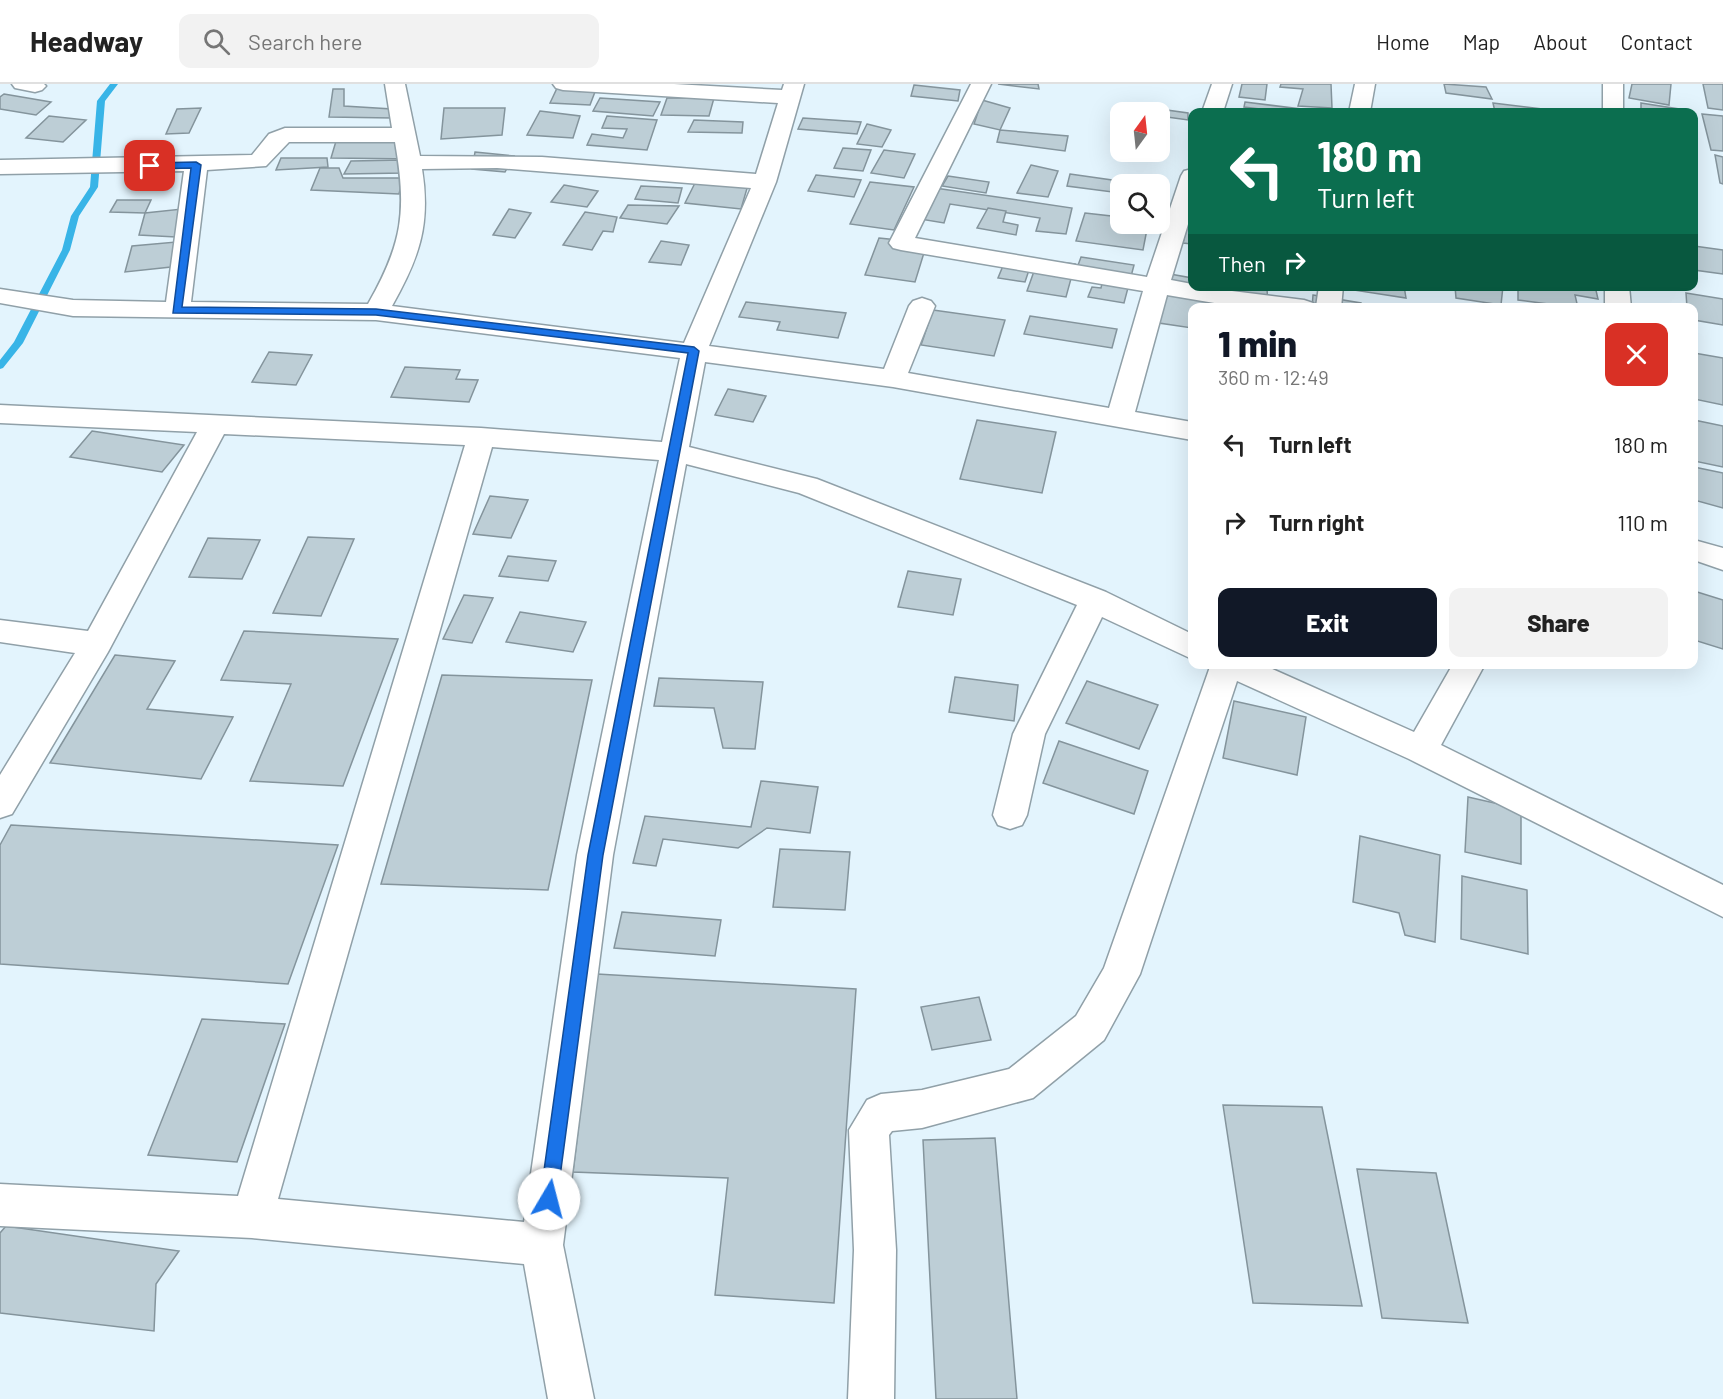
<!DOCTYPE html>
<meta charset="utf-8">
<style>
:root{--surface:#fff;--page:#f2f2f2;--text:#222;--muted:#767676;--line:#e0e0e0;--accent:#111827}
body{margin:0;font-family:Barlow,sans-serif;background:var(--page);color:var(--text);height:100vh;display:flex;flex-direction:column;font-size:22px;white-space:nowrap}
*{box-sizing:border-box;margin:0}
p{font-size:20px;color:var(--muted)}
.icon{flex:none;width:33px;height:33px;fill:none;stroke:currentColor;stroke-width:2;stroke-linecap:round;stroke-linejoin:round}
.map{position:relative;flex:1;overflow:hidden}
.sheet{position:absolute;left:1188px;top:219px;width:510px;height:366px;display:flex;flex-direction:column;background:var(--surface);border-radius:12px;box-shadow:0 6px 24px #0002}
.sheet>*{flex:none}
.guide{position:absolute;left:1188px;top:24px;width:510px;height:183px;border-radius:12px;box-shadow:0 6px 24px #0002;background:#0b6e4f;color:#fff;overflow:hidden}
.needle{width:39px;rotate:15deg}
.buttons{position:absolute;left:1110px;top:18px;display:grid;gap:12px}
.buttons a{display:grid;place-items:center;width:60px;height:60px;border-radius:12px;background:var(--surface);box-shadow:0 6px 24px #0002;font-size:30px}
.pin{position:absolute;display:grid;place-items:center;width:51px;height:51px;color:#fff;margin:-26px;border-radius:12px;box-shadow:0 3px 9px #0006}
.me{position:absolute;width:66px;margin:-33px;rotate:8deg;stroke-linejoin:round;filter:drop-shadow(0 0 4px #0008)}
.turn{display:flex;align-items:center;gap:21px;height:126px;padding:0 30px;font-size:27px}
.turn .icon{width:78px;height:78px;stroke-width:2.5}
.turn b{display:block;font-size:42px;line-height:51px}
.then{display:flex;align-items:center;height:57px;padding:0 30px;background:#0003;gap:12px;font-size:22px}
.round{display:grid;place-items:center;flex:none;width:63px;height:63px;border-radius:12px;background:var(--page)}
.overview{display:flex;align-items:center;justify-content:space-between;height:102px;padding:0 30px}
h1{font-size:36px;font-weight:800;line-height:45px;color:var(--accent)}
.button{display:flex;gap:12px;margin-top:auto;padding:12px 30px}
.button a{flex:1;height:69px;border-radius:12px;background:var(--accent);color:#fff;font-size:24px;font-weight:800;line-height:69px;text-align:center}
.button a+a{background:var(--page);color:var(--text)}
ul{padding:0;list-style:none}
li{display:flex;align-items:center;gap:18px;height:78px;padding:0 30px}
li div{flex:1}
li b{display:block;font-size:22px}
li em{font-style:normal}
header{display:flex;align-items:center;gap:36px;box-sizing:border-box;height:84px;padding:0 30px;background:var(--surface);border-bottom:2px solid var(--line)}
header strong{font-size:28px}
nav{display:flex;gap:33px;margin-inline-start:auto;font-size:21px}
.search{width:420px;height:54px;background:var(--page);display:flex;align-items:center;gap:15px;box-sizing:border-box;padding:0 21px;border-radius:12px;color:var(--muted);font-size:22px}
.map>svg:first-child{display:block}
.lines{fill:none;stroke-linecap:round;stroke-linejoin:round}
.stream{fill:#38b4e7;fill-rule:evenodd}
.building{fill:#bdced6;stroke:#84949c;stroke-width:1.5}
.minor-casing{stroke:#90a0a8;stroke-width:3}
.minor{fill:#fff;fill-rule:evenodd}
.route{fill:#1a73e8;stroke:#114b97;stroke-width:1.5}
</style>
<header>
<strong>Headway</strong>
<div class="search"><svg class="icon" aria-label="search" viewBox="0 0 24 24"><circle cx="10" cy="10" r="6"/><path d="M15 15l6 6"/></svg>Search here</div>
<nav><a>Home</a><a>Map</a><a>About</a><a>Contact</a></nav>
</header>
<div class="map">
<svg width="1723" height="1315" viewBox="0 0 1723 1315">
<rect width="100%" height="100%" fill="#e3f4fd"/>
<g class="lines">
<polygon class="stream" points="110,0 118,0 105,17 98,103 79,132 70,166 23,259 3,284 0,285 0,276 14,258 62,166 71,132 90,103 97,17"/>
</g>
<g class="building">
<polygon points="559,0 598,0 590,21 550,19"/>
<polygon points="998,0 1038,0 1039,5"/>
<polygon points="1242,0 1267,0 1265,16 1239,13"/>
<polygon points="1281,0 1331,0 1332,24 1298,22 1303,5 1280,3"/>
<polygon points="1444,0 1486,3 1492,15 1446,9"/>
<polygon points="1632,0 1671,0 1669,21 1629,14"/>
<polygon points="1703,0 1723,0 1723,26 1708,24"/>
<polygon points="914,1 960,6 958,17 911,12"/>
<polygon points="333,5 344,5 344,22 392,25 392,34 329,33"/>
<polygon points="4,10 51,18 36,31 0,25 0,13"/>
<polygon points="600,14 660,18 653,32 593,27"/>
<polygon points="667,14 714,14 709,32 661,31"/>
<polygon points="982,16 1010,24 1000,46 974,40"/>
<polygon points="1245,18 1317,27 1317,28 1284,28 1244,23"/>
<polygon points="1493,19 1542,25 1543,28 1495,28"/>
<polygon points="1641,19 1679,25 1679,28 1641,28"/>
<polygon points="1145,23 1188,29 1188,36 1160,32 1160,28 1143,28"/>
<polygon points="201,24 189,49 166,50 177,25"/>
<polygon points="444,24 505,24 502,51 441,55"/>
<polygon points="540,27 580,32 573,54 527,51"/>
<polygon points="1702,30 1723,32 1723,67 1711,66"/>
<polygon points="49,32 86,36 63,58 26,54"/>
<polygon points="607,32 657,36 647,66 587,61 592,50 623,54 627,45 602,44"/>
<polygon points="803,34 861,38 857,50 798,45"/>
<polygon points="694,36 743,38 742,49 688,48"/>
<polygon points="867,40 891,46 882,63 857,60"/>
<polygon points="414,45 415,75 331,74 339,47"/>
<polygon points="1000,46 1068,52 1065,67 997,58"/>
<polygon points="843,64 871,66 863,87 834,84"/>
<polygon points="884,66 915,70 904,94 871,89"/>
<polygon points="475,68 514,72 505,88 472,85"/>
<polygon points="1715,71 1723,73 1723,100 1720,99"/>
<polygon points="281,74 327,74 328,83 276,86"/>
<polygon points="403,76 404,89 344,90 351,77"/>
<polygon points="1031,81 1058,87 1048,113 1017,109"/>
<polygon points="320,84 339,84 343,94 403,94 399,110 311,106"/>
<polygon points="1070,90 1133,99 1133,100 1120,100 1120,109 1067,102"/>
<polygon points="816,91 861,96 854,113 808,107"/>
<polygon points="948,92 989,98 986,109 942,102"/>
<polygon points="697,95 748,101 741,125 685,119"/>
<polygon points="870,98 914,103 894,146 850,140"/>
<polygon points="564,101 598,107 587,123 551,118"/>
<polygon points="641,102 682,104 678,119 635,115"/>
<polygon points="935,104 1072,124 1066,150 1036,147 1040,134 950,120 944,139 920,135"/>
<polygon points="117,116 151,116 145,129 110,128"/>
<polygon points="628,121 679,122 667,140 620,134"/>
<polygon points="988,124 1006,127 1003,138 1018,141 1016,151 977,144"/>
<polygon points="182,125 176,153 139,151 145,129"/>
<polygon points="509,125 531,129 515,154 493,151"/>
<polygon points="585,128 617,133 613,148 603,147 592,166 563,161"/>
<polygon points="1085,129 1120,133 1120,140 1148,140 1143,166 1076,157"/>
<polygon points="1186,145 1192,146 1192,160 1183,159"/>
<polygon points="879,154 927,159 915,198 865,191"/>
<polygon points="661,157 689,161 681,181 649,178"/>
<polygon points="176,158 171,183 125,188 132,162"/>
<polygon points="1694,162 1723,166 1723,190 1694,186"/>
<polygon points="1007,172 1032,177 1025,198 998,194"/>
<polygon points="1081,173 1134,181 1124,219 1088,213 1092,203 1101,204 1105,187 1077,184"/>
<polygon points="1038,176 1075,180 1066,213 1027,207"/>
<polygon points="1170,190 1192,194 1192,202 1211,202 1212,216 1166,207"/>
<polygon points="1225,202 1267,204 1268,224 1225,220"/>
<polygon points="1348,202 1404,202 1406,214 1347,205"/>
<polygon points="1455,202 1503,202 1501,221 1456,214"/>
<polygon points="1518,202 1595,202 1598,215 1575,211 1578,224 1518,216"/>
<polygon points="1686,209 1723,215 1723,241 1694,236 1694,224 1687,224"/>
<polygon points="1164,211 1213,217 1213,224 1192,224 1192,244 1159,239"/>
<polygon points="1313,211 1361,219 1361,224 1312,224"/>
<polygon points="746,218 846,229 838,254 777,246 780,238 739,233"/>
<polygon points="933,226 1005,236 994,272 921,261"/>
<polygon points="1030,232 1117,245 1112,264 1024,250"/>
<polygon points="269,268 312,271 296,301 252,298"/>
<polygon points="1694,269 1723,274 1723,321 1694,315"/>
<polygon points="405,283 460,286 456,295 478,296 469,318 391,313"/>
<polygon points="728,305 766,312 753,338 715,331"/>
<polygon points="977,336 1056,348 1042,409 960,395"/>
<polygon points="1694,336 1723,342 1723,383 1694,377"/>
<polygon points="92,347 184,361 162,388 70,373"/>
<polygon points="1694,383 1723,389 1723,424 1694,416"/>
<polygon points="490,412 528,416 511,454 473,450"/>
<polygon points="308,453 354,455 321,532 273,529"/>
<polygon points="208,454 260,456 242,495 189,493"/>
<polygon points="508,472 556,477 548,497 499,492"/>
<polygon points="908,487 961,495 953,531 898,523"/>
<polygon points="1694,507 1723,516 1723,565 1694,556"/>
<polygon points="464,511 493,514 472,559 443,555"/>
<polygon points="520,528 586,538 573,568 506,558"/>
<polygon points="244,547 398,555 343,702 250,697 291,600 221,596"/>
<polygon points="115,571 175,577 147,625 233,633 201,695 50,679"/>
<polygon points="442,591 592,596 548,806 381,800"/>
<polygon points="955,593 1018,601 1014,637 949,628"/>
<polygon points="659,594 763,598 755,665 723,664 714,624 654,622"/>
<polygon points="1087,597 1158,621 1139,665 1066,639"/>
<polygon points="1234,617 1306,633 1297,691 1223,674"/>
<polygon points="1059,657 1148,687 1134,730 1043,699"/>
<polygon points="761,697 818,703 810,749 767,744 738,764 663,755 656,782 633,779 645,732 751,743"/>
<polygon points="1468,713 1521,725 1521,780 1465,768"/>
<polygon points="11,741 338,761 288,900 0,880 0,761"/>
<polygon points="1360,752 1440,771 1435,858 1405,851 1399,829 1353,818"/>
<polygon points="780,765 850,768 845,826 773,823"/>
<polygon points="1462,792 1527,806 1528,870 1461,855"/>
<polygon points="622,828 721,836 715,872 614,864"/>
<polygon points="597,890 856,905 834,1219 715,1211 728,1094 573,1088"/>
<polygon points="979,913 991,956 932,966 921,923"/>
<polygon points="202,935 285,940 237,1078 148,1071"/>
<polygon points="1223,1021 1322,1023 1362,1222 1253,1219"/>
<polygon points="995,1054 1017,1315 936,1315 923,1056"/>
<polygon points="1357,1085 1436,1089 1468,1239 1382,1234"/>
<polygon points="6,1142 179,1167 156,1200 154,1247 0,1229 0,1149"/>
</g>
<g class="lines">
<defs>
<g id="minor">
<polygon points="12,0 44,0 46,2 42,6 35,8 15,4"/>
<path d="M385,0h20l15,72 122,1 214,17 22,-71 -215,-13 -7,-2 -3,-4h121l108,6 2,-6h20l-28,98 -67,164 175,23 25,-63 4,-5 9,-3 9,3 4,5 -27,67 201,35 34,-117 -242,-41 -8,-2 -4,-5 82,-159h20l-76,154 232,39 34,-101 3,-5 8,-2v42l-21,69 21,4v2l112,14 9,3 3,4 3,-21h24l-2,22h-97l-77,-13 -32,117 57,10v18l-299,-53 -188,-25 -16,85 128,32 289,113 86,42v25l-90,-42 -57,117 -18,81 -5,10 -12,4 -12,-4 -5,-10 20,-81 64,-129 -278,-112 -113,-29 -73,391 -50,390 31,154h-46l-24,-135 -272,-26 -252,-12v-42l238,12 227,-751 -241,-11 -116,218 -96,162 -12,4v-43l75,-122 -75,-11v-22l88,11 109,-199 -197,-9v-18l481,23 181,14 18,-84 -304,-38 -303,-4 -73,-13v-14l73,11 93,2 18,-131 -184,3v-14l252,-5 17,-21 16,-6h107zM289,58h106c12,68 8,101 -27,162l-177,-2 16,-132 59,-4zM497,84l254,20 -67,155 -292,-37c27,-48 39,-81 30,-137zM492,363l167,13 -82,395 -53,367 -246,-23z"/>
<polygon points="1212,0 1232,0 1223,28 1202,28"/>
<polygon points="1355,0 1375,0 1370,28 1349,28"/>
<rect x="1603" y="0" width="20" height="28"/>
<polygon points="1605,202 1629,202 1631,224 1605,224"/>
<polygon points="1694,456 1723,464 1723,486 1694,476"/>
<polygon points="1211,580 1261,580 1414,648 1453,580 1485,580 1441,661 1723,801 1723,833 1409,675 1237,597 1140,890 1104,956 1033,1014 922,1044 892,1047 889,1051 896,1166 894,1315 848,1315 854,1166 849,1046 867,1016 881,1010 922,1006 1009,985 1076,932 1104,884"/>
</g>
</defs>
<use href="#minor" class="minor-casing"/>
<use href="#minor" class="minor"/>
</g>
<polygon class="route" points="196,78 201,81 182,223 376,225 694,263 699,267 603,771 557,1115 555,1121 549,1123 543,1121 540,1115 588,771 688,269 376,231 173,229 191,84 150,85 145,82 150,79"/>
</svg>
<div class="buttons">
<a><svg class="needle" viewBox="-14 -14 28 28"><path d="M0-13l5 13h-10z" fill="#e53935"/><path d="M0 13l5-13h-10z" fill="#767676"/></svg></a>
<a><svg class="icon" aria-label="search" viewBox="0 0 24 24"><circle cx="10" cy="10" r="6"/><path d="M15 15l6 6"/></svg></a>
</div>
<div class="pin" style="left:150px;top:82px;background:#d93025"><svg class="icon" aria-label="arrive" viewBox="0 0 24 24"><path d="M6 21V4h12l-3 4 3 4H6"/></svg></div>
<svg class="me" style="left:549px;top:1115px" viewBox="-20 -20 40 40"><circle r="19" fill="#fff"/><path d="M0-13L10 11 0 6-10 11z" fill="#1a73e8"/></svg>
<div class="guide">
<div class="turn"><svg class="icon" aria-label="left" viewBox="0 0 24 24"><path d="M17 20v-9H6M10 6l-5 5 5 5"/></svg><div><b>180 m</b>Turn left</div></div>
<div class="then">Then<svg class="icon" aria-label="right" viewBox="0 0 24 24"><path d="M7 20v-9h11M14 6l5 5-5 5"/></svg></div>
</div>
<section class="sheet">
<div class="overview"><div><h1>1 min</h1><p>360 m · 12:49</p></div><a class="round" style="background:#d93025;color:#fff"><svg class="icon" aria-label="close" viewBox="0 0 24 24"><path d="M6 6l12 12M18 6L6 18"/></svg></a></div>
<ul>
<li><svg class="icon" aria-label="left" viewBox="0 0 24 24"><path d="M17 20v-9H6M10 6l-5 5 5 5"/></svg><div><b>Turn left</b></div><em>180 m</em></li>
<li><svg class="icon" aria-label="right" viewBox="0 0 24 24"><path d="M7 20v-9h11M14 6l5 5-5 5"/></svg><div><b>Turn right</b></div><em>110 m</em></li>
</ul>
<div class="button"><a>Exit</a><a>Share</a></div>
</section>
</div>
